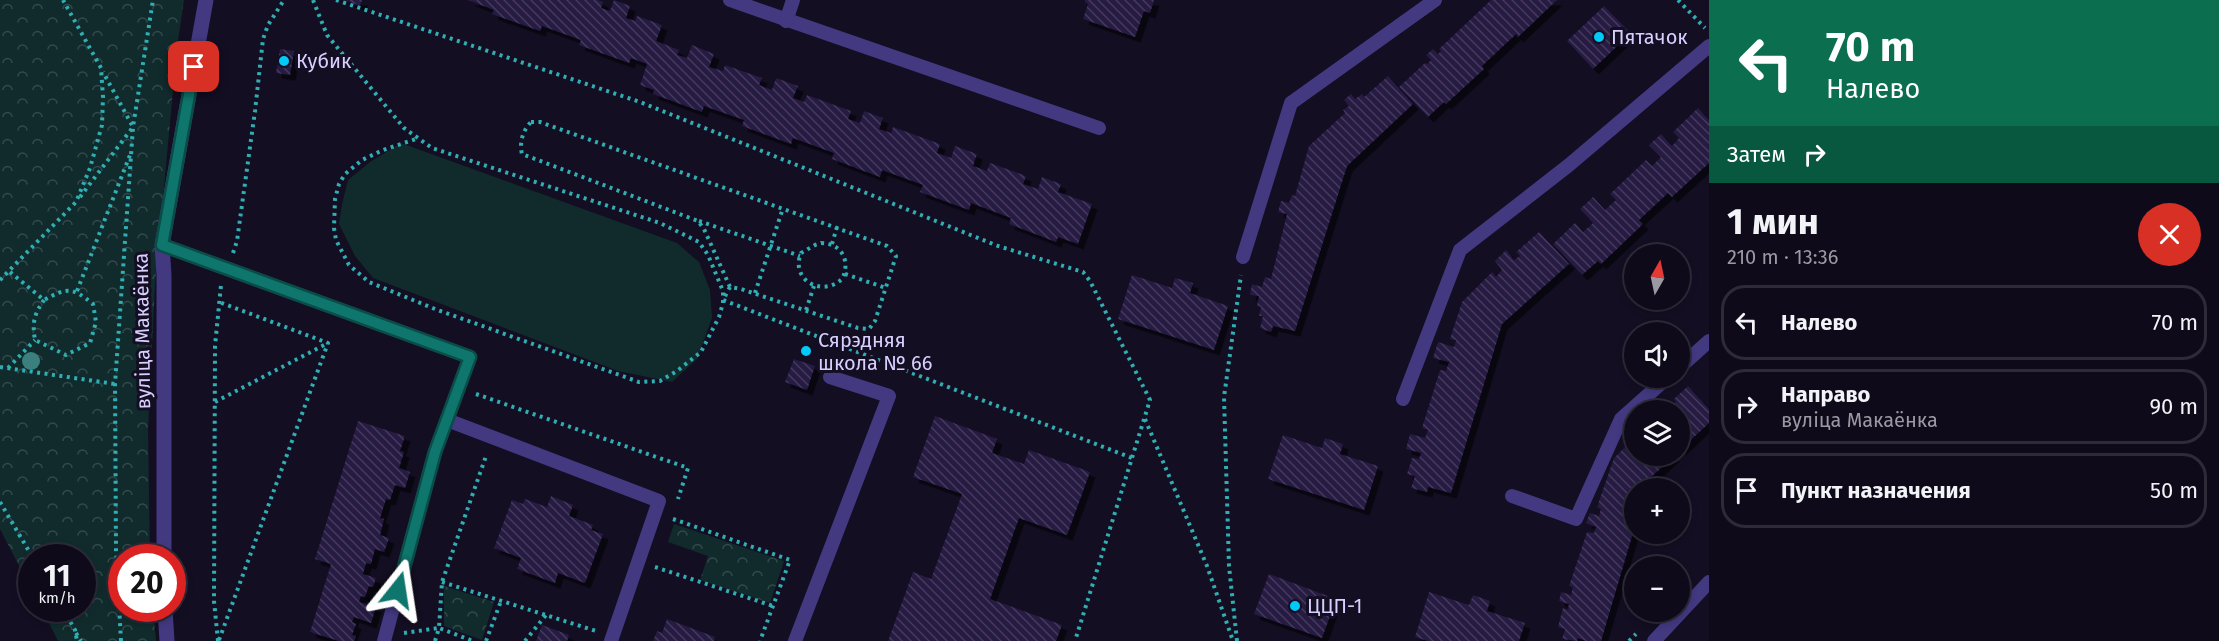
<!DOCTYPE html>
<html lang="ru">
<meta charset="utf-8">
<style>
:root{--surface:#0e0a1a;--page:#1c1827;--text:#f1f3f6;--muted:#9b9aa2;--line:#2e2b39}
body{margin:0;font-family:"Fira Sans",sans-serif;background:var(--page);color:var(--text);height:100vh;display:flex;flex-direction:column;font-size:22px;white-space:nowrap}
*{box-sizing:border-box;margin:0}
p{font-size:20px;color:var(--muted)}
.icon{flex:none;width:33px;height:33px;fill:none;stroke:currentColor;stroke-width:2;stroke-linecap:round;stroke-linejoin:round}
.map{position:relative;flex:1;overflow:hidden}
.sheet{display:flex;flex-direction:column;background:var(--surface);width:510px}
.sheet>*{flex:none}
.guide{background:#0b6e4f;color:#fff;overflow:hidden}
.needle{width:39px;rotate:9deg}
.tools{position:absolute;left:1624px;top:244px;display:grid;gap:12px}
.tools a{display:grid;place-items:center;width:66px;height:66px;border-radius:50%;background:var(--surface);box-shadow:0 3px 9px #0003,0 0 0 2px var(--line);font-size:30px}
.speed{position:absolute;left:18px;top:544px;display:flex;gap:12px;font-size:30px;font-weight:700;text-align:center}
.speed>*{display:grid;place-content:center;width:78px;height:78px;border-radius:50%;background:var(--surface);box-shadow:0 3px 9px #0003,0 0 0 2px var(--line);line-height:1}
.speed small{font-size:15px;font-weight:400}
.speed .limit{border:9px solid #d22;background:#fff;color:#111}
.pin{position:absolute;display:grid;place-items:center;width:51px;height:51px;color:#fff;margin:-26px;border-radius:12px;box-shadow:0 3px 9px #0006}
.me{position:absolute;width:66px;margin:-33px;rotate:15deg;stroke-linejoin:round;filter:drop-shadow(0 0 4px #0008)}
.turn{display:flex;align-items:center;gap:21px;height:126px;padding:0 18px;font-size:27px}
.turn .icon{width:78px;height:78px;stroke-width:2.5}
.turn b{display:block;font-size:42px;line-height:51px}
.then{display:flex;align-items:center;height:57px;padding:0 18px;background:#0003;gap:12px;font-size:22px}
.round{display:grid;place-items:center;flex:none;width:63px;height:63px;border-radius:32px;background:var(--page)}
.headline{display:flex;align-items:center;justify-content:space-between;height:102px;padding:0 18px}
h1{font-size:36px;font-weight:700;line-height:45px}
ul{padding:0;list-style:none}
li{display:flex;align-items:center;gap:18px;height:75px;margin:0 12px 9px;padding:0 6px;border:3px solid var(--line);border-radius:24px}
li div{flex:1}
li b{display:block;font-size:22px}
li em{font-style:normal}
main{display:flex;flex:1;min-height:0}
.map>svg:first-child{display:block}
.forest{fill:url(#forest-crowns)}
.garden{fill:#112b2c}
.building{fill:url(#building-back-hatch);filter:url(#shadow)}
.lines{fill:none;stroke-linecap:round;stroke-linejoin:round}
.path{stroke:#2fafb3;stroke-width:4;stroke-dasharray:3 4.5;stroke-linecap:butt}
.service{stroke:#423981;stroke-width:14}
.tertiary{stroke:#423981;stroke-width:15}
.tree{fill:#3b807e}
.route-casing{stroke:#0a4d48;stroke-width:15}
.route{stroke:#0f766e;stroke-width:10}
.poi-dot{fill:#02c9f8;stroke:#130e22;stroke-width:2}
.labels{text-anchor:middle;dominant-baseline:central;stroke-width:6;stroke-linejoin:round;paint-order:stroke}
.poi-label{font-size:20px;fill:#d9cfff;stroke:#130e22;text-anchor:start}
.street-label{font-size:20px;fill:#d9cfff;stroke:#130e22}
</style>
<main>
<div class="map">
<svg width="1709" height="641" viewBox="0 0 1709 641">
<defs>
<pattern id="forest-crowns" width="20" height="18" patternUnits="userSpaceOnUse" patternTransform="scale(1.5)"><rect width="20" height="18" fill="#112b2c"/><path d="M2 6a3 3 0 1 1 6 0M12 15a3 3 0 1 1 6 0" fill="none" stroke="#33494c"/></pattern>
<pattern id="building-back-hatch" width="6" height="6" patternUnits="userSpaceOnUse" patternTransform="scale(1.5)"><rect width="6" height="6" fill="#261a43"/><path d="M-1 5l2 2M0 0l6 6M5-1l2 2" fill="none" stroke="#453a5f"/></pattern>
<filter id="shadow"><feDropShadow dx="5.5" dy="5.5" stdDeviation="0" flood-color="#0009"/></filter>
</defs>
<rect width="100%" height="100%" fill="#130e22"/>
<g class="forest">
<polygon points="0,0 184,0 177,47 155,284 148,430 150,558 122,558 122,609 153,609 156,641 58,641 42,609 82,609 82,558 32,558 31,589 0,529"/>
<polygon points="674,524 784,561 770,603 700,580 708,556 668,542"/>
<polygon points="444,586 494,602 482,640 444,626"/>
</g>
<polygon class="garden" points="401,143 677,243 699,262 710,290 712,318 697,359 672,382 618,371 373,278 355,256 339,224 342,204 348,180 370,162"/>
<g class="building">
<polygon points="345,0 362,0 360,6"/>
<polygon points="468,0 598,0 603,2 601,8 610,11 614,0 630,6 626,18 635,21 637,16 662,25 656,41 679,50 677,55 687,58 692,45 714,54 709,67 723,71 725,65 762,78 759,85 772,90 776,78 798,86 793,98 804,102 807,95 851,111 848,119 860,123 864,111 883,118 879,129 891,133 893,127 940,144 937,153 951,158 955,146 977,154 973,166 987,171 990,163 1026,176 1023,184 1038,189 1042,177 1061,184 1058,192 1092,204 1078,244 1058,237 1056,242 1009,224 1011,218 971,203 969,210 920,192 923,185 882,170 880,177 832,159 834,153 793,138 791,144 742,126 744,120 704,106 702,112 653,94 654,90 640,85 647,64 631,58 629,63 579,45 581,40 542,26 540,31 492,14 494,10"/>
<polygon points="1085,0 1154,0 1150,13 1144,11 1135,37 1083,19 1088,4 1085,2"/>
<polygon points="1491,0 1557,0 1518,37 1516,34 1482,66 1484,69 1446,104 1444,102 1428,117 1399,87 1425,63 1427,64 1431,60 1426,55 1433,49 1438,54 1441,51 1439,49"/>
<polygon points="1604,6 1631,33 1593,69 1567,41"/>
<polygon points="280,49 294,51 290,75 276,73"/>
<polygon points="1388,76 1413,104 1347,166 1295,331 1273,326 1271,332 1260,328 1263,316 1259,316 1261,307 1257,306 1259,296 1250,295 1252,284 1262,287 1265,277 1271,279 1287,214 1278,212 1281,201 1289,203 1292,195 1295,196 1309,146 1345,113 1343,110 1349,106 1344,100 1351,94 1355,99 1362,94 1364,97"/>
<polygon points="1698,108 1709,120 1709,163 1672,197 1668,193 1639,220 1643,224 1601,264 1598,261 1582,275 1553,244 1575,223 1583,232 1593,223 1580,209 1593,197 1605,210 1616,200 1610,194 1646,160 1652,166 1661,157 1649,145 1661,134 1672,146 1679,138 1673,132"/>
<polygon points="1539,232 1569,264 1502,324 1451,493 1428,487 1427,492 1411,488 1415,476 1407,474 1412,458 1419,459 1421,453 1406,449 1410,434 1425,438 1428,430 1422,428 1440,370 1446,371 1449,362 1433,358 1438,342 1454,347 1456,340 1450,339 1462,302 1492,272 1496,277 1502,270 1495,261 1506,250 1514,260 1520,256 1516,252"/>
<polygon points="1132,275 1172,288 1175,278 1193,283 1190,293 1228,306 1214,350 1118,319"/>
<polygon points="794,359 815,366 807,390 785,382"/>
<polygon points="1688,386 1709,409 1709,423 1680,450 1680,411 1658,411 1655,408 1664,400 1670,406 1676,402 1674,399"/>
<polygon points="935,416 997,439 992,453 1024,464 1029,450 1090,472 1067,535 1019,518 990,599 1062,625 1056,641 888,641 913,572 931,579 962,494 913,477"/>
<polygon points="358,421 405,436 400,451 404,452 399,468 410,472 405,488 395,485 390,500 386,499 380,518 384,519 380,535 389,538 384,552 375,549 371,564 366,563 363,574 376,578 373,587 369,586 365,597 361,596 359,602 376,607 371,623 354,617 352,622 356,624 352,635 356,636 354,641 339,641 310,632 331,564 315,559"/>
<polygon points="1283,435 1322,448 1325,438 1343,444 1340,454 1378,466 1364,510 1268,479"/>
<polygon points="1635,437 1635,456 1674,456 1649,479 1646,489 1635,489 1635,526 1601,641 1586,641 1578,638 1577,641 1562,639 1565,629 1558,627 1563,608 1568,610 1569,604 1559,601 1561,592 1571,595 1573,587 1569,586 1587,532 1594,533 1596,527 1586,523 1590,513 1599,516 1601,509 1597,507 1614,458"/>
<polygon points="551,496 573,505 569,516 593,525 591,530 603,534 585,583 558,573 555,583 517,569 521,558 494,548 512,500 523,504 525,499 547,507"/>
<polygon points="1269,574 1336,599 1322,638 1254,614"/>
<polygon points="1429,592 1469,605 1473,595 1490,601 1487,611 1525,623 1519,641 1428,641 1415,637"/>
<polygon points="667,619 715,637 714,641 653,641 657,631 662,633"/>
<polygon points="542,625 569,635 567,641 536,641"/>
</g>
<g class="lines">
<g class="path">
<polyline points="313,0 327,35 404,128 432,148 660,223 699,242 708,255 723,291 723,303 719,317 701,352 677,371 660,381 639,382 435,309 369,282 349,265 336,240 334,228 335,199 339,184 345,174 362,160 383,150 419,138"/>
<polyline points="336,0 640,102 998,246 1083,272 1090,281 1150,400 1075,641"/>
<polyline points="1678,0 1705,28"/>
<path d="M531,122h9l347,124 9,10 -21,65 -6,8 -11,-1 -117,-39 -11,-2 -26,-58 -6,-8 -176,-67c-3,-11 1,-24 9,-32z"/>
<polyline points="80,197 133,127 103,72"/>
<polyline points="699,221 800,256"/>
<path d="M821,243c21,0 30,19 21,36 -21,19 -52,0 -41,-26l14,-8z"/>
<polyline points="832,244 837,227"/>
<polyline points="233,253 237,241 255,111 263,39 268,25 284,0"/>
<path d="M10,272l34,28c24,-13 28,-13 49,4l3,18 -6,21 -24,12 -31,-15c-3,-17 -1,-26 9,-40"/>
<polyline points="845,274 886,288"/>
<polyline points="0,280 76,202 90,168 102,125 103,97 101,68 63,0"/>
<polyline points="730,287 723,300 1132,458"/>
<polyline points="77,291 130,155"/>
<polyline points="755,293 783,208"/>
<polyline points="806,310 814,286"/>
<polyline points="0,367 115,384"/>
<polyline points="8,368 35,340"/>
<polyline points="476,394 688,468 678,499"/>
<polyline points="215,402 328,343"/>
<polyline points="1145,419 1207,566 1233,641"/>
<polyline points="0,502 33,558"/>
<polyline points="673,519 790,560 760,641"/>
<polyline points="655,567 773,606"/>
<polyline points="442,582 596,631"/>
<polyline points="63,609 75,630 77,641"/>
<polyline points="76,633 81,641"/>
<polyline points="404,633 439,628 442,582 486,456 484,455"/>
<polyline points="219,640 328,343 219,302"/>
<polyline points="121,641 116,550 115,384 133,127 153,0"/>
<polyline points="218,641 214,601 215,346 221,285"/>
<polyline points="435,641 439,628 473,641"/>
<polyline points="486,641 501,601"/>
<polyline points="525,641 546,615"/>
<polyline points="1237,641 1229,566 1224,397 1241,275"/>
<polyline points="1629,641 1636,634"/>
</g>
<g class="service">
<polyline points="730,0 1099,128"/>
<polyline points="786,21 793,0"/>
<polyline points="162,245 470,357 435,452 384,641"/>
<polyline points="1243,257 1291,103 1435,0"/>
<polyline points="1680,367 1709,341"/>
<polyline points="1403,399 1460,250 1569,165 1709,46"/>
<polyline points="447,420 659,501 611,641"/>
<polyline points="1512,496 1576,519 1621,419 1667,378"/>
<polyline points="795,641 889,396 830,377"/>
<polyline points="1654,641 1709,582"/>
</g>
<g class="tertiary">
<polyline points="164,558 164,275 162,245 206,0"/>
<polyline points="165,609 167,641"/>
</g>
</g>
<circle class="tree" cx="31" cy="361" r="9"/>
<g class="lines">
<defs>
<polyline id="route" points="194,67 162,245 470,357 435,452 398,590"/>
</defs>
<use href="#route" class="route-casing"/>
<use href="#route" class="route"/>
</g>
<g class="poi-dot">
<circle cx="1599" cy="37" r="6"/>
<circle cx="284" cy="61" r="6"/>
<circle cx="806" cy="351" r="6"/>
<circle cx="1295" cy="606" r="6"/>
</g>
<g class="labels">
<g class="poi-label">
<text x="1611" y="37">Пятачок</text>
<text x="296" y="61">Кубик</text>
<text x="818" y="340">Сярэдняя<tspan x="818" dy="23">школа № 66</tspan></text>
<text x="1307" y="606">ЦЦП-1</text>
</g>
<g class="street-label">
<text transform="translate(142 331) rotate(-91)">вуліца Макаёнка</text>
</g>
</g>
</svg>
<div class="tools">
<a><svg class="needle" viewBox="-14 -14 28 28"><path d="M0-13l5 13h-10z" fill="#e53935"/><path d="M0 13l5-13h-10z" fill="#9b9aa2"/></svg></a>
<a><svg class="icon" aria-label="sound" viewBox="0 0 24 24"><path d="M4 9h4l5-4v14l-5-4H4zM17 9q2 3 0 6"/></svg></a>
<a><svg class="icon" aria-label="layers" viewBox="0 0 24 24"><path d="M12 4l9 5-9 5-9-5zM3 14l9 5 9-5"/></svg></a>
<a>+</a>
<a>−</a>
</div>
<div class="speed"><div>11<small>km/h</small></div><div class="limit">20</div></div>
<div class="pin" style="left:194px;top:67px;background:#d93025"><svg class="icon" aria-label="arrive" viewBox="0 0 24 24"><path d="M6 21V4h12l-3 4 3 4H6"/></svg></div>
<svg class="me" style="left:398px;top:590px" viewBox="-20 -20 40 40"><path d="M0-17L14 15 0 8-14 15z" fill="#0f766e" stroke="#fff" stroke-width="4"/></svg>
</div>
<section class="sheet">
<div class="guide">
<div class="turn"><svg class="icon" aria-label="left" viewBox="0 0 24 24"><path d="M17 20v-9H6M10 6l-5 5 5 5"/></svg><div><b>70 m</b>Налево</div></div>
<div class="then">Затем<svg class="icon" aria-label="right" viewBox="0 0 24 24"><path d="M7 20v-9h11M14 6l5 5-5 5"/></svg></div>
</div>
<div class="headline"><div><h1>1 мин</h1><p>210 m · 13:36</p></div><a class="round" style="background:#d93025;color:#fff"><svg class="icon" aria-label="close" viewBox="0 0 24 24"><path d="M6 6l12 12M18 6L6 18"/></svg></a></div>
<ul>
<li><svg class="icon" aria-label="left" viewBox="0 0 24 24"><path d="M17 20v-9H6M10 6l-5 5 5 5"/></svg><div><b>Налево</b></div><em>70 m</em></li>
<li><svg class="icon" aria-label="right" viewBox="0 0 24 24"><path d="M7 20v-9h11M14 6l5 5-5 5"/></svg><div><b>Направо</b><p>вуліца Макаёнка</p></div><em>90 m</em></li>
<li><svg class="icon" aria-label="arrive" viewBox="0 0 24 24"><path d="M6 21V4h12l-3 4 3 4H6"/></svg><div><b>Пункт назначения</b></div><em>50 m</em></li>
</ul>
</section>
</main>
